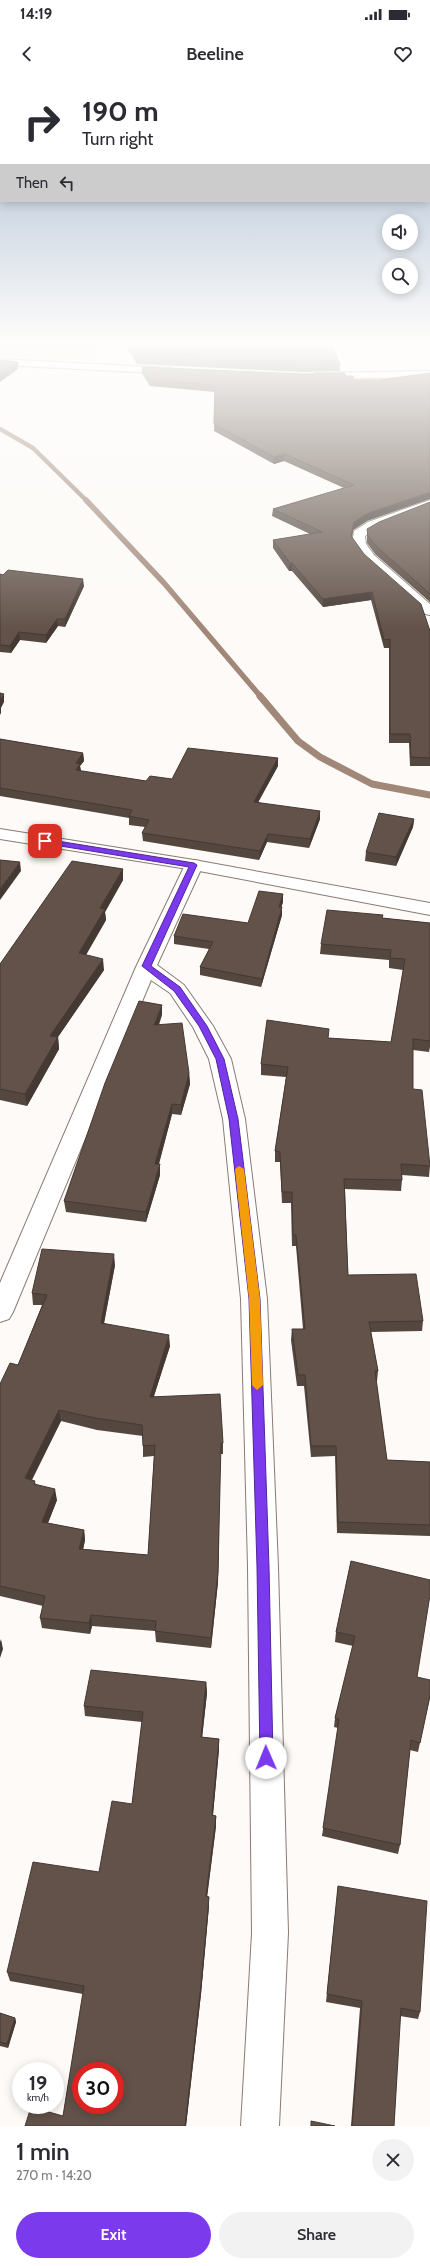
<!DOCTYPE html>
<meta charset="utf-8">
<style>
:root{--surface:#fff;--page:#f2f2f3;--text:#2b2b33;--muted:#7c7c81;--accent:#7c3aed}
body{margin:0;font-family:Cabin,sans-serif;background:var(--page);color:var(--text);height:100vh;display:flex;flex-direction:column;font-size:15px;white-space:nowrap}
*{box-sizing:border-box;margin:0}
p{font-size:13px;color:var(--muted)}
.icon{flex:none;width:22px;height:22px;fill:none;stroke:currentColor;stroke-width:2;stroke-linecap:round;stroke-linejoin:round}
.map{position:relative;height:2046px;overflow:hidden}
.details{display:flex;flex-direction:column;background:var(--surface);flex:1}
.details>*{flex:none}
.banner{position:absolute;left:0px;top:0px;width:430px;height:122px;box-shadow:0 2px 10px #0003;background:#fff;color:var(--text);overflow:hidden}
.fabs{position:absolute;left:382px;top:134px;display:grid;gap:8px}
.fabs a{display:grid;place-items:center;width:36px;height:36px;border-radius:50%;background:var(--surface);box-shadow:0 2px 10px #0003;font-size:20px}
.speed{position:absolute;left:12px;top:1982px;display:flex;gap:8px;font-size:20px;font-weight:700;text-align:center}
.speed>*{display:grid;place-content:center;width:52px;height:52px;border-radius:50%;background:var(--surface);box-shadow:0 2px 10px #0003;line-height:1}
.speed small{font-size:10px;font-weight:400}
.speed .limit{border:6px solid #d22;background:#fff;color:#111}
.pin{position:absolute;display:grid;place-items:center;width:34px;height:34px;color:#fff;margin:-17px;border-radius:8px;box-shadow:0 2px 6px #0006}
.me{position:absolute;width:44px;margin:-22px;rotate:359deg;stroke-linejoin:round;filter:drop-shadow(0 0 3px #0008)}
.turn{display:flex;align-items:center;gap:14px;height:84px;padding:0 16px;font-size:18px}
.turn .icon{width:52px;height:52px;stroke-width:2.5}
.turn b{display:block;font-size:28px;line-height:34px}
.then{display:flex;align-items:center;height:38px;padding:0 16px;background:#0003;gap:8px;font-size:15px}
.round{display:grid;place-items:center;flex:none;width:42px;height:42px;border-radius:21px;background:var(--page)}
.summary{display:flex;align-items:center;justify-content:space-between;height:68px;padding:0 16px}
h1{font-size:24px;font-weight:600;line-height:30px}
.action{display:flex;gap:8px;margin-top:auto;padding:8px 16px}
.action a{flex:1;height:46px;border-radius:24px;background:var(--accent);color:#fff;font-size:16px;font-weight:600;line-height:46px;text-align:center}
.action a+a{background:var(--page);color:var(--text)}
.status{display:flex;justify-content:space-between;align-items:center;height:28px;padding:0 20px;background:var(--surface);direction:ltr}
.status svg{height:11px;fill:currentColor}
header{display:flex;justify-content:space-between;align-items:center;height:52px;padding:0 16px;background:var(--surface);font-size:18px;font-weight:600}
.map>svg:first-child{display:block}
.green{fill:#fce2d4}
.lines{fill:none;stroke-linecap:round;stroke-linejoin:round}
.stream-far2{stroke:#a08778;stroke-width:4.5}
.stream-far1{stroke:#a08778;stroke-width:5.5}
.stream{stroke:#a08778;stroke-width:7}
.minor-casing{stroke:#8b7a71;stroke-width:2}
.secondary-casing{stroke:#8b7a71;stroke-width:2}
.minor{fill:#fff;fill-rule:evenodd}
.secondary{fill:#fff;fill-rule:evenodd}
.wall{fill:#54473f;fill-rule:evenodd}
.shaded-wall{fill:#453933}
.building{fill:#625249;stroke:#453933;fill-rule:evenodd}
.route{fill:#7c3aed;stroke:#51269a}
.slow{fill:#f59e0b}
</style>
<div class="status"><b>14:19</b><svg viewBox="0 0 49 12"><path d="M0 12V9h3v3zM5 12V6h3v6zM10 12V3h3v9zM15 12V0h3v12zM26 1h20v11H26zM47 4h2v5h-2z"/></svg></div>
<header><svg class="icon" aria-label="back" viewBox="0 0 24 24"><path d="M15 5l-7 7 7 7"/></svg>Beeline<svg class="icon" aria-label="heart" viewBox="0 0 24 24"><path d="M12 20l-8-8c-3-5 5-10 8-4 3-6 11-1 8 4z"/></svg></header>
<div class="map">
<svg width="430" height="2046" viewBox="0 0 430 2046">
<rect width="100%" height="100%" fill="#fdfaf7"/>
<polygon class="green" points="0,264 99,264 92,281 0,276"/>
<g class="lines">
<polyline class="stream-far2" points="0,349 33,368 87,421"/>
<polyline class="stream-far1" points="86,420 164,503 261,617"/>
<polyline class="stream" points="260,616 298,661 320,677 372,704 430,715"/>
<defs>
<g id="minor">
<polygon points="0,279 173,288 178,291 173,294 0,285"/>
<polygon points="430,291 430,297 315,299 310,296 315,293"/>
<polygon points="430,420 430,428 378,448 365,456 366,464 374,475 430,524 430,535 425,534 364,481 352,464 354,451 368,442"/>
<polygon points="194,780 200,781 203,785 157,885 184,905 213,946 231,979 245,1039 267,1219 278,1487 288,1853 279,2046 241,2046 252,1853 248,1487 241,1219 223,1039 209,979 193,947 170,913 151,900 13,1232 9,1239 0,1242 0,1203 136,887 185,785 188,781"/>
</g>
<polygon id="secondary" points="0,749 194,780 430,823 430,835 194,790 0,759"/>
</defs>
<use href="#minor" class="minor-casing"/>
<use href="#secondary" class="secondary-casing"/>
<use href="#minor" class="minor"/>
<use href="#secondary" class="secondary"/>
</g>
<g class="wall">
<polygon points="125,264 331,264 340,284 340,291 302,292 137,284"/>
<polygon points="142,287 302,294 344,293 367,441 353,450 352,457 364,474 430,551 430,686 410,686 409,663 389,663 389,568 384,568 371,520 323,527 292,491 289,491 273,468 273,460 310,454 272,436 273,429 344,408 284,381 274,384 214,351 215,312 150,306 142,293"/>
<polygon points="430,422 430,522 375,474 367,463 367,449"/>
<polygon points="0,494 84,506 65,547 58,546 46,563 20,560 11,573 0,572"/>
<polygon points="0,659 83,673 84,681 80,686 81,691 146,701 172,699 278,678 278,686 258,722 320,739 309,768 267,762 259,780 143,761 142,753 145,747 129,745 129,738 0,716"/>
<polygon points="414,739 413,747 396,786 365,781 366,772"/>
<polygon points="123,789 123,800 105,832 106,840 86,875 104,890 58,957 59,969 27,1026 0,1020 0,884"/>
<polygon points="283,814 283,822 281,827 282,835 261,907 200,895 200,887 209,869 174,864 174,856 248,843"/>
<polygon points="382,838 430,843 430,967 429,972 413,970 413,1009 430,1085 429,1097 402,1095 402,1100 401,1111 345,1109 348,1195 423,1241 422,1251 371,1252 378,1291 377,1301 376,1301 387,1380 430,1382 430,1456 337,1453 335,1376 311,1377 304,1306 297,1306 291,1260 292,1249 303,1249 296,1166 292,1166 291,1123 282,1123 280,1082 275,1082 275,1071 286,997 261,995 261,984 329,958 391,962 403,890 389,888 389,880 320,874 321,864"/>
<polygon points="162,935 159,945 189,993 190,1004 181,1035 172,1034 159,1084 160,1084 160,1095 146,1142 66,1132 64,1121"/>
<path d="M115,1185l-11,58 66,23 -16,50 69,47v11h-3l-2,128 -7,66 -55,-6 -1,-11 -63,-5 -2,8 -48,-6 -2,-10 3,-12 -43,-10v-212l18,-19 24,-60h-9l-1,-12zM61,1341l36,9 46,6v21l11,-1 -6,99 -65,-6 2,-9 -1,-10 -36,-7 9,-23 -21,-16 -4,-4z"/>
<polygon points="351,1481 417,1597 430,1616 418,1672 410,1670 400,1765 398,1774 322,1756 338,1648 334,1647 335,1638 353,1566 335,1562 336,1552"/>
<polygon points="206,1602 207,1613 202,1657 219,1659 219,1669 213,1735 216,1736 216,1746 207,1816 209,1817 209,1826 201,1914 186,2046 25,2046 63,2036 83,1914 10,1901 7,1892 99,1792 132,1724 142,1642 85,1636 84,1626"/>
<polygon points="338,1806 420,1932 418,1939 400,1936 394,2046 351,2046 360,1928 326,1922"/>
<polygon points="0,1933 15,1938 16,1942 8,1968 0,1966"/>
</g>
<g class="shaded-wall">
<polygon points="18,282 18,289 0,302 0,294"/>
<polygon points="285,374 284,381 274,384 274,377"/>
<polygon points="430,412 430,419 367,441 353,450 351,464 351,456 354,442 368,433"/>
<polygon points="290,483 292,483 292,491 289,491"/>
<polygon points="83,499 84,506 65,547 65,539"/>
<polygon points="372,512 371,520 323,527 323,519"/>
<polygon points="57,539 58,546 46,563 46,555"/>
<polygon points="19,552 20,560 11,573 10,566"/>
<polygon points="4,614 4,622 1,628 1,633 0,635 0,620"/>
<polygon points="83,673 84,681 80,686 81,692 76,690 76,683"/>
<polygon points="278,678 278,686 254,730 254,722"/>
<polygon points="320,731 320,739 309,768 310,759"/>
<polygon points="414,739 413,747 396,786 396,777"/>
<polygon points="268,754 267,762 259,780 260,771"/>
<polygon points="20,782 21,791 0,820 0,809"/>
<polygon points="123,789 123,800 105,832 106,840 80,885 79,873 100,828"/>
<polygon points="283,814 283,822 279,835 279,827"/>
<polygon points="282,827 282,835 261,907 262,899"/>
<polygon points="103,879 104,890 51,967 50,956"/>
<polygon points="162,925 162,935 154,955 154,945"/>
<polygon points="58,957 59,969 27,1026 25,1014"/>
<polygon points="189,993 190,1004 181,1035 181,1025"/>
<polygon points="172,1024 172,1034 156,1094 155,1084"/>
<polygon points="160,1084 160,1095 146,1142 146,1132"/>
<polygon points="114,1174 115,1185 102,1254 101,1243"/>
<polygon points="169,1255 170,1266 150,1328 150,1317"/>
<polygon points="59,1330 61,1341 27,1409 25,1398"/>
<polygon points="220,1374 218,1502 211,1568 211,1558"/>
<polygon points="55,1409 57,1420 44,1453 42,1442"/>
<polygon points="84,1450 85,1460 81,1480 79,1469"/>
<polygon points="91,1535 92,1546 90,1554 89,1543"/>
<polygon points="1,1559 3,1569 0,1578 0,1562"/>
<polygon points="206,1602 207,1613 201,1668 201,1657"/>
<polygon points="219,1659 219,1669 212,1745 212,1735"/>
<polygon points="216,1736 216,1746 206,1826 206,1816"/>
<polygon points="209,1817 209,1826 201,1914 186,2046 185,2046"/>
<polygon points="15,1938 16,1942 8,1968 7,1964"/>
</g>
<g class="building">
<polygon points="129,264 331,264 340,284 302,285 136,277"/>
<polygon points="0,280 18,282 0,294"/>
<polygon points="142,287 302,294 344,293 346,296 353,296 353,300 380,300 430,293 430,412 368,433 354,442 351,456 364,474 421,524 430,551 430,678 411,677 410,654 390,654 390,559 384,560 372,512 323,519 292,483 290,483 273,460 322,452 273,429 354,405 285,374 274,377 214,344 215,305 149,300"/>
<polygon points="430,422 430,514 376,466 368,456 367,449 379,442"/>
<polygon points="8,490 83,499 65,539 57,539 46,555 19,552 10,566 0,565 0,494 3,495"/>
<polygon points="0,613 4,614 0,620"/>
<polygon points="0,659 83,673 76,683 80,684 76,690 146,701 150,696 172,699 188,668 278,678 254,722 320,731 310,759 268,754 260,771 142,753 149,740 129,736 132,730 0,708"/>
<polygon points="379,733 414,739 396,777 366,772"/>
<polygon points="0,780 20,782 0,809"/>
<polygon points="72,781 123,789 100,828 105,829 79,873 103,879 50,956 58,957 25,1014 0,1009 0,884"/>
<polygon points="259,811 283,814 279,827 282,827 262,899 200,887 213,862 174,856 183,834 248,843"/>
<polygon points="327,830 383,835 382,838 430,843 430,961 413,959 413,1009 422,1010 430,1086 401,1084 402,1100 344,1099 348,1195 416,1194 423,1241 369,1242 378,1291 375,1291 387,1380 430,1382 430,1445 338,1442 336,1366 311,1366 305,1295 298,1295 292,1249 305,1249 296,1155 293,1155 292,1112 282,1112 280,1072 275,1071 288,987 261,984 267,940 329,949 328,958 391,962 405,879 390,878 391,870 321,864"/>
<polygon points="139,921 162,925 154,945 182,943 189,993 181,1025 172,1024 155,1084 160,1084 146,1132 64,1121 105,1003"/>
<path d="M42,1169l72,5 -13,69 68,12 -19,62 70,-3 3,49h-2l-3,129 -7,66 -56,-7 1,-10 -65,-6 -2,8 -49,-5 5,-22 -45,-10v-202l10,-21 8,2 29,-70 -15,-2zM59,1330l36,8 47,7 1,21 12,-1 -7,110 -69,-6 5,-19 -42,-8 13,-33 -21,-5 1,-3 -10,-3z"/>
<polygon points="351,1481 430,1500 430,1515 417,1597 430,1600 430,1616 420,1663 411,1660 400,1765 323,1748 339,1639 335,1638 355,1556 336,1552"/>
<path d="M91,1590l115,12 -5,55 18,2 -7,76 4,1 -10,80 3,1 -8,88 -16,141h-160l6,-19 32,9 21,-130 -77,-14 26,-110 66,10 13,-71 20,3 11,-92 -59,-6zM81,1991h34v34h-34z"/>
<polygon points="338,1806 427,1821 420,1932 401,1928 394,2046 352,2046 362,1921 327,1914"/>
<polygon points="0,1933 15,1938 7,1964 0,1962"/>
<polygon points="311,2041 335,2046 311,2046"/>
</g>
<linearGradient id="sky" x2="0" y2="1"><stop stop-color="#a3b6ce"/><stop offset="0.48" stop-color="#fefdfb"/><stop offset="1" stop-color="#fefdfb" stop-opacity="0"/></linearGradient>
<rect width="430" height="550" fill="url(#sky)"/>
<polygon class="route" points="45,759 194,783 197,785 151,886 180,907 207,946 224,979 238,1039 260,1219 269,1487 273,1678 271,1683 266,1685 262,1683 260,1678 257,1487 249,1219 229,1039 216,979 199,946 174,911 142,886 189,787 42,763 41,761"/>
<polygon class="slow" points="239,1086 244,1089 260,1219 263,1305 257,1310 252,1305 249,1219 235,1089"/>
</svg>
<div class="fabs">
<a><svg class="icon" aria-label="sound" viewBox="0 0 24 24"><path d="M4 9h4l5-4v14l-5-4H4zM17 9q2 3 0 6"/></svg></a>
<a><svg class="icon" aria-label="search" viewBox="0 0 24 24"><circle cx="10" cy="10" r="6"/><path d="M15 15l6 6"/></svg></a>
</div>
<div class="speed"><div>19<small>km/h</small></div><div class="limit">30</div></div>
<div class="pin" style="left:45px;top:761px;background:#d93025"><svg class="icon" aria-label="arrive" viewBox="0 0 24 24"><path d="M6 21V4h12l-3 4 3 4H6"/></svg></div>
<svg class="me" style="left:266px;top:1678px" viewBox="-20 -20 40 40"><circle r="19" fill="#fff"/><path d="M0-13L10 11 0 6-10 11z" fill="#7c3aed"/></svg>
<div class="banner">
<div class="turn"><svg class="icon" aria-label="right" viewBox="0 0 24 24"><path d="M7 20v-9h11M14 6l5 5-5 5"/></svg><div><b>190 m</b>Turn right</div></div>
<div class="then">Then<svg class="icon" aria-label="left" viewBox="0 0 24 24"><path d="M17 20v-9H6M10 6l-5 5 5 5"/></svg></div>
</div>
</div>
<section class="details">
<div class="summary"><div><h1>1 min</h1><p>270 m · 14:20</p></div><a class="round"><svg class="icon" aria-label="close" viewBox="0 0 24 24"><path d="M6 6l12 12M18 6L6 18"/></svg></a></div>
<div class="action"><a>Exit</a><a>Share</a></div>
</section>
